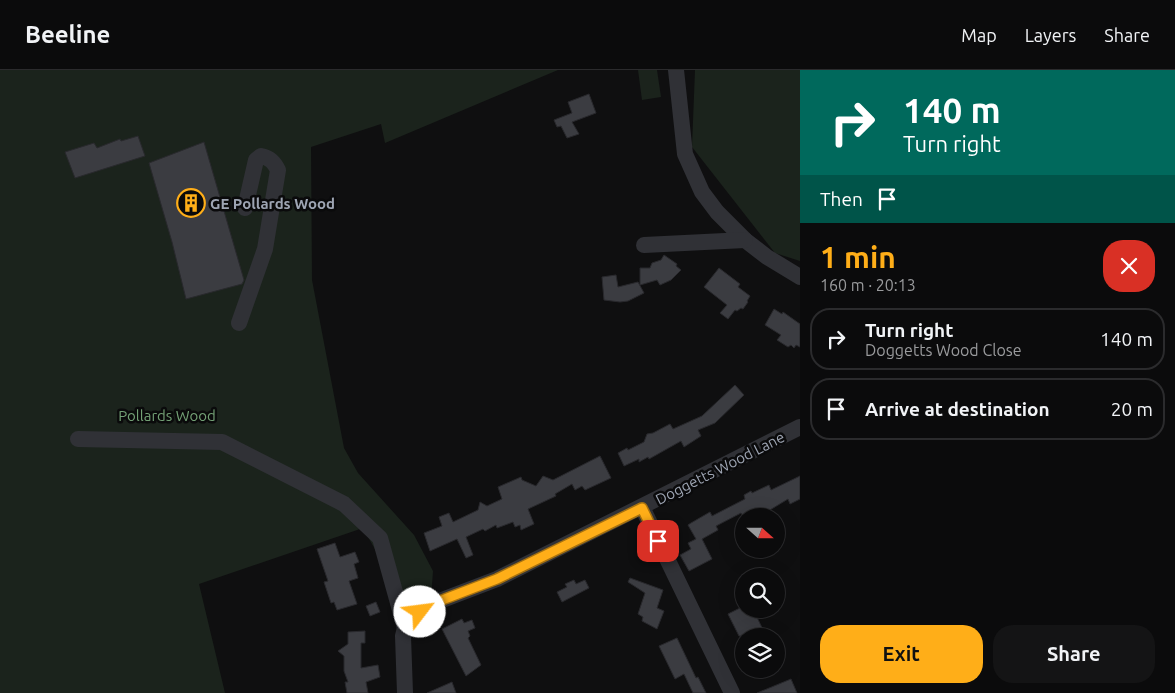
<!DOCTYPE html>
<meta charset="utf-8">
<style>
:root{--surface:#0b0b0c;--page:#141415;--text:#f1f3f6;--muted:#9a9b9d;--line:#2b2b2d;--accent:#ffae18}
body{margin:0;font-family:Ubuntu,sans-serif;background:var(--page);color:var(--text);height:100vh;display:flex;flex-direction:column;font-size:19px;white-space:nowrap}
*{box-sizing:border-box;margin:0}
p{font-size:16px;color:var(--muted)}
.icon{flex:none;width:28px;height:28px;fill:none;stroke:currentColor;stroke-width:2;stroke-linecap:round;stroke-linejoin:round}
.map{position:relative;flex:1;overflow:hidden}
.side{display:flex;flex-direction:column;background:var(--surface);width:375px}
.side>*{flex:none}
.guide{background:#00695c;color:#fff;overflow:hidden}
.needle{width:32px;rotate:111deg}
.fabs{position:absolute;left:735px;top:438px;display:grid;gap:10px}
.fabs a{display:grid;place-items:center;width:50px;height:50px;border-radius:50%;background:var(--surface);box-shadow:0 5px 20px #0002,0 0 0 1px var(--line);font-size:25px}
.pin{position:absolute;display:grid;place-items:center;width:42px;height:42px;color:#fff;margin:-21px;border-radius:10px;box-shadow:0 2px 8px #0006}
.me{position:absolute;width:55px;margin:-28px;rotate:60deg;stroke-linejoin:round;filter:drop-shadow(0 0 4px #0008)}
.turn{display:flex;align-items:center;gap:18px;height:105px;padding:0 20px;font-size:22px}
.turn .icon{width:65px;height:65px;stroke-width:2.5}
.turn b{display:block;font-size:35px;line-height:42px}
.then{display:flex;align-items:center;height:48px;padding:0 20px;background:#0003;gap:10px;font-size:19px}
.round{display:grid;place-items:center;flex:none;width:52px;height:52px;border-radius:20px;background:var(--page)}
.head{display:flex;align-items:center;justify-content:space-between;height:85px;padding:0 20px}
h1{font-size:30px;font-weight:700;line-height:38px;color:var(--accent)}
.primary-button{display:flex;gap:10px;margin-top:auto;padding:10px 20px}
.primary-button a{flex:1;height:58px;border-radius:20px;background:var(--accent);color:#111;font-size:20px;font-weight:700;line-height:58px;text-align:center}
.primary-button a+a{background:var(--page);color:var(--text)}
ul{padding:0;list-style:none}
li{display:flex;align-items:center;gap:15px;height:62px;margin:0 10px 8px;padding:0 10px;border:2px solid var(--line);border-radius:20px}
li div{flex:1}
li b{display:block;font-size:19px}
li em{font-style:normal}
header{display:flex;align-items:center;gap:30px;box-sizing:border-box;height:70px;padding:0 25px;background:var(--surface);border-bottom:1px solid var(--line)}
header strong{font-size:24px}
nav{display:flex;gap:28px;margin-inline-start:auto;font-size:18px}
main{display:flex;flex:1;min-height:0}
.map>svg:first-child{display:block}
.green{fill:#1b231c}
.building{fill:#3b3c41;stroke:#29292d}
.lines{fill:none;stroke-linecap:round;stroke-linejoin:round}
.minor{stroke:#303136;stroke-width:16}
.route-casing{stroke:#a67110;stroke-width:12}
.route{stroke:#ffae18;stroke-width:9}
.labels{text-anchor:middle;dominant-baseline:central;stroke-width:5;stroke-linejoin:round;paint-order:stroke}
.poi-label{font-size:15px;font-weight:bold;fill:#9ea5b3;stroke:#0a0a0b;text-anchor:start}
.park-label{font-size:15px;fill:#73a075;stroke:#0a0a0b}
.street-label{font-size:15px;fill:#9ea5b3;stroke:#0a0a0b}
</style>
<header>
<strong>Beeline</strong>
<nav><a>Map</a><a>Layers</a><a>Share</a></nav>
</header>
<main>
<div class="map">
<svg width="800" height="623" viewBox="0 0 800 623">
<rect width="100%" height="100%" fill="#0f0f10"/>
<g class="green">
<polygon points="0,0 558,0 385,73 381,54 311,77 312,210 344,378 358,403 414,465 433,501 431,530 409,542 392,541 381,490 363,458 199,514 225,623 0,623"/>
<polygon points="638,0 657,0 661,27 642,30"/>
<polygon points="695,0 800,0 800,191 775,183 692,77"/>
</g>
<g class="building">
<polygon points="589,24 596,43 572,52 579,64 567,68 561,56 557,57 554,50 572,43 568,32"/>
<polygon points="138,66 145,86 75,108 65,82 94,73 97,78 120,69 121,71"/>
<polygon points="204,72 244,210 242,214 186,229 172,172 149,93"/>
<polygon points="664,185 677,194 676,196 681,200 671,210 660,215 657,210 640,215 640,198 650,198 652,193 661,190"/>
<polygon points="719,198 740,214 738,217 750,226 747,231 748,232 743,239 741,238 737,241 735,240 728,249 720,243 727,235 704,217"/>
<polygon points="616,205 618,217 638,212 644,223 628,231 620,232 604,230 602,207"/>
<polygon points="774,239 782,244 783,242 800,254 800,277 796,275 794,278 791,275 788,277 777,270 781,265 765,255"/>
<polygon points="735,315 744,325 715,353 698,360 701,366 684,377 681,371 649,389 648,387 639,392 639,389 624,396 618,383 627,378 628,380 644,372 647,364 653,363 670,354 673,359 702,346"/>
<polygon points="600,386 611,408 585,420 582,416 575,420 572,414 555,424 556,426 528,439 534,454 521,460 520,455 515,457 513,452 497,458 496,455 485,461 483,459 466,467 473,485 466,488 457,469 430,481 424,463 442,456 439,447 449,443 453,452 478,440 480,432 487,436 502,429 498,417 521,407 522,410 536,416 543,406 553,410"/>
<polygon points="800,406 800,429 790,434 788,429 760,446 743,446 741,443 716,456 718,460 702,469 712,489 689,501 680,485 691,479 688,473 696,469 688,455 691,453 710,442 712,446 745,429 744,425 751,421 752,423 769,415 771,420"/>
<polygon points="335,473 340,487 355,482 359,492 354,494 358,508 349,511 357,534 337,540 334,532 331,533 324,512 328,511 317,479"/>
<polygon points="630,508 663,520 657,538 664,541 657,559 642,551 643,547 638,544 645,523 628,512"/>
<polygon points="574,510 576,514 585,510 589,518 562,532 557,522 567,517 565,514"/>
<polygon points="376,532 380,542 370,546 366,536"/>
<polygon points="744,536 744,539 753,539 766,566 739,566 728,544"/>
<polygon points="462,549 464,553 472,550 475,558 468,561 470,566 468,568 481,595 466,606 442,559"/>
<polygon points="365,561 365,573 361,573 361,598 378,595 380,607 366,612 368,623 347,623 345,612 348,612 344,601 344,586 338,581 348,574 348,562"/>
<polygon points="677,568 696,608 698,607 706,623 693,623 684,604 675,609 659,576"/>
<polygon points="791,609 797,623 757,623"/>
<polygon points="452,612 456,623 427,623"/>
</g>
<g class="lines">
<g class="minor">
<polyline points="676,0 685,84 702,122 717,142 745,170 767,187 800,207"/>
<polyline points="644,175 745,170"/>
<path d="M239,253l26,-74 13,-79c-4,-8 -8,-12 -17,-14l-5,4 -11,48"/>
<polyline points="78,369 222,372 344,434 380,468 405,558"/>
<polyline points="642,437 732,623"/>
<polyline points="405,623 403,566 405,558 411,550 429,535 497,509 800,357"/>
</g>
</g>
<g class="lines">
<defs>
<polyline id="route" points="420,542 429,535 497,509 642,438 658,471"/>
</defs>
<use href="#route" class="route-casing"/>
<use href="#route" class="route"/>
</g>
<defs>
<symbol id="building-ring" viewBox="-11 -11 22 22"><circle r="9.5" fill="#0a0a0b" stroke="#ffae18" stroke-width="1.5"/><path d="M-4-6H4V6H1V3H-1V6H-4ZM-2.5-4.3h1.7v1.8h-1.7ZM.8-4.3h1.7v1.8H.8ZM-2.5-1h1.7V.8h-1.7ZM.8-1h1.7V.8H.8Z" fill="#ffae18"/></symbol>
</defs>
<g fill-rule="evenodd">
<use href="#building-ring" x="175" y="117" width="32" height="32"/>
</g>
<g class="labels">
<g class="poi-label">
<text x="210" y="133">GE Pollards Wood</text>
</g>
<g class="park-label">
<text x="167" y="345">Pollards Wood</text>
</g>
<g class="street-label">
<text transform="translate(720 398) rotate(-27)">Doggetts Wood Lane</text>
</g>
</g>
</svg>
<div class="fabs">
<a><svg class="needle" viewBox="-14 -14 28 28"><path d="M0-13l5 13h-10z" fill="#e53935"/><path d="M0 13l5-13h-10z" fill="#9a9b9d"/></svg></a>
<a><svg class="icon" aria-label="search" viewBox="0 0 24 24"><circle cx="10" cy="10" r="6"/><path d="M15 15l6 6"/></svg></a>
<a><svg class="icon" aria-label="layers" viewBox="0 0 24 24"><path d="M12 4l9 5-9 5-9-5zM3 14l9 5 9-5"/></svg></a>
</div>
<div class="pin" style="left:658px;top:471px;background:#d93025"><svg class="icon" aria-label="arrive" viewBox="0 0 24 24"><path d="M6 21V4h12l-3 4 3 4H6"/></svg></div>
<svg class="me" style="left:420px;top:542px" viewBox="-20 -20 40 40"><circle r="19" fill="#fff"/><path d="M0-13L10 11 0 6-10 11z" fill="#ffae18"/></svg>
</div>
<section class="side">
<div class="guide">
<div class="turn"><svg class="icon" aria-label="right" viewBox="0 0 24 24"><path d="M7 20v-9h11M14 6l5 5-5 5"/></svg><div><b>140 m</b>Turn right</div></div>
<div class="then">Then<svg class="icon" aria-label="arrive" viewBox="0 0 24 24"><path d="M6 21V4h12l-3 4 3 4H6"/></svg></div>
</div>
<div class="head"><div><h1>1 min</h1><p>160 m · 20:13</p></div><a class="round" style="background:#d93025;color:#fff"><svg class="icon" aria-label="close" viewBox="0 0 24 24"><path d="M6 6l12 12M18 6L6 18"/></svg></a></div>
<ul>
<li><svg class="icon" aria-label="right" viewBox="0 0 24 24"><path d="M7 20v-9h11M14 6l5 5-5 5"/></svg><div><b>Turn right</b><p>Doggetts Wood Close</p></div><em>140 m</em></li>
<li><svg class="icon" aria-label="arrive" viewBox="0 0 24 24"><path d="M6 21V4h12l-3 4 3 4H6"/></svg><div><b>Arrive at destination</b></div><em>20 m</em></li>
</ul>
<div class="primary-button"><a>Exit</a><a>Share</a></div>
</section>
</main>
